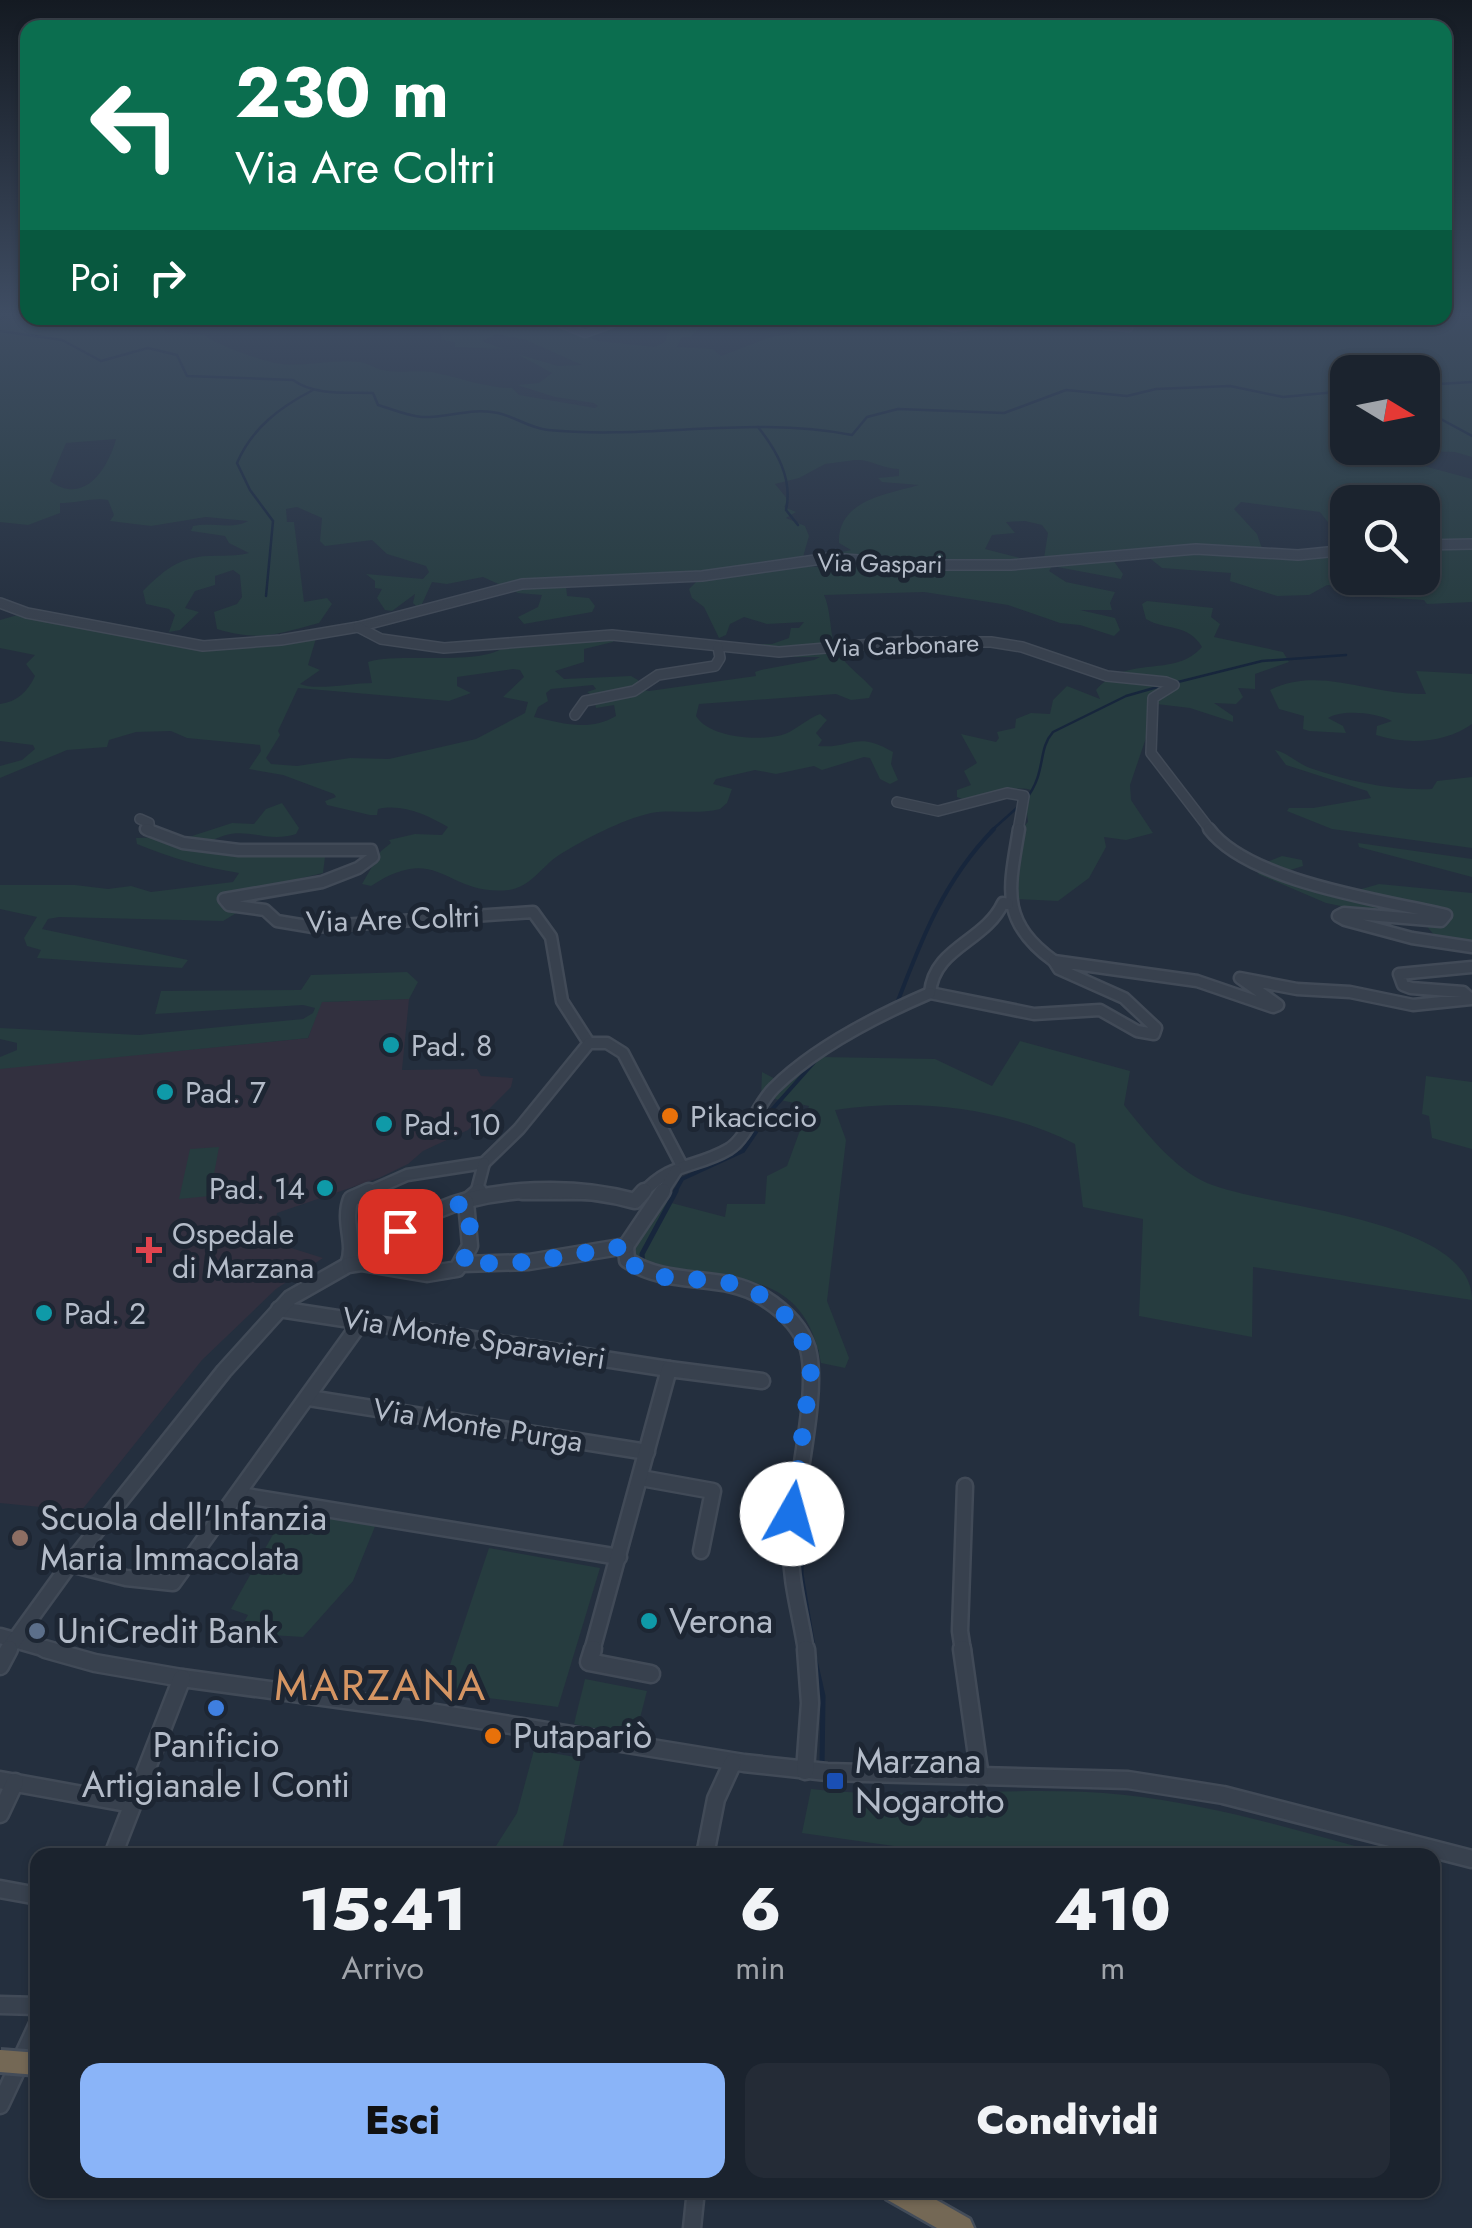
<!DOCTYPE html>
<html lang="it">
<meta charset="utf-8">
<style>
:root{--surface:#1b232e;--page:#242b36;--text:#f1f3f6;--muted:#a0a4aa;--line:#39404a;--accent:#8ab4f8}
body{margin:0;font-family:Jost,sans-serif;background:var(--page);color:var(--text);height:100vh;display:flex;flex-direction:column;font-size:38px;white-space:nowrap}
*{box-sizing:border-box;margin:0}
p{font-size:32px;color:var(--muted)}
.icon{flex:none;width:55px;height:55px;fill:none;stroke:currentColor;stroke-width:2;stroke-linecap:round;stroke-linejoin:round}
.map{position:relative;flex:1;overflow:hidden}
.panel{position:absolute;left:30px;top:1848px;width:1410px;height:350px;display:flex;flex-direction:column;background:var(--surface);border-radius:20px;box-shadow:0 2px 8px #0004,0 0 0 2px var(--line)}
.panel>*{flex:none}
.hud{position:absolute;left:20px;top:20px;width:1432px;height:305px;border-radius:20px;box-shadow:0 2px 8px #0004,0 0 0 2px var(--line);background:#0b6e4f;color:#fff;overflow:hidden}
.needle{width:65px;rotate:100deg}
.fabs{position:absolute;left:1330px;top:355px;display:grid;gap:20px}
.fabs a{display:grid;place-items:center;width:110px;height:110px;border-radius:20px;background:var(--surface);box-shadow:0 2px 8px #0004,0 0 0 2px var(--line);font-size:50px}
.pin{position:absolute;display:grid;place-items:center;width:85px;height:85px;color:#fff;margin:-42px;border-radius:20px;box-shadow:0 5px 15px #0006}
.me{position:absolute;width:110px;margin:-55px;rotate:7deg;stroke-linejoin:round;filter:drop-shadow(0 0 8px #0008)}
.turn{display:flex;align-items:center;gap:35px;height:210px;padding:0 50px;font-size:45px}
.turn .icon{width:130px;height:130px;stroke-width:2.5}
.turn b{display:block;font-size:70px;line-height:85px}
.then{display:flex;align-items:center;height:95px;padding:0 50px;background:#0003;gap:20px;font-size:38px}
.eta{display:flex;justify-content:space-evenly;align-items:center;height:170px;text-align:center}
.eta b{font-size:60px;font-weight:800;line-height:70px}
.cta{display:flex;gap:20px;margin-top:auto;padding:20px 50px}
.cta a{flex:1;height:115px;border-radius:20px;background:var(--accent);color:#111;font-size:40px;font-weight:800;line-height:115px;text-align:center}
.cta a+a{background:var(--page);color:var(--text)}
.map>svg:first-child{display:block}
.medical{fill:#32303f}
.green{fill:#263c3f;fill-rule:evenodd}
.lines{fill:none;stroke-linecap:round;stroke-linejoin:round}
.stream-far2{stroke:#17263c;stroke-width:2.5}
.stream-far1{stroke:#17263c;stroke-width:4}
.stream{stroke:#17263c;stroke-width:5}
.minor-far4-casing{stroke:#414a57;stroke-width:9}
.minor-far3-casing{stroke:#414a57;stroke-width:12}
.minor-far2-casing{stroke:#414a57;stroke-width:15}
.minor-far1-casing{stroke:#414a57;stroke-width:19}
.minor-casing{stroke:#414a57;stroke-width:21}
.highway-casing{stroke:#434c59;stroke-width:5}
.minor-far4{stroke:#38414e;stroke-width:6}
.minor-far3{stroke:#38414e;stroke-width:9}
.minor-far2{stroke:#38414e;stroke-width:10}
.minor-far1{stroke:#38414e;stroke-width:14}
.minor{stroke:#38414e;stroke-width:16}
.highway{fill:#746855;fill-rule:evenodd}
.highway-bridge-casing{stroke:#434c59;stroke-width:28;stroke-linecap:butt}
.highway-bridge{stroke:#746855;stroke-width:22}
.route{stroke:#1a73e8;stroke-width:18;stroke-dasharray:0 32.4}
.culture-dot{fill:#0f9aa8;stroke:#1d2633;stroke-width:4}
.food-dot{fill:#e8710a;stroke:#1d2633;stroke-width:4}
.health-dot{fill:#e0444e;stroke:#1d2633;stroke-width:4}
.education-dot{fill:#8d6e63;stroke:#1d2633;stroke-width:4}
.service-dot{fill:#5c6f8a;stroke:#1d2633;stroke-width:4}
.shop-dot{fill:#3f7fe0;stroke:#1d2633;stroke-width:4}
.transit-dot{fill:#1a4fb4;stroke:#1d2633;stroke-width:4}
.labels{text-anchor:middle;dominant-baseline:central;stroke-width:10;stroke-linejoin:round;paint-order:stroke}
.far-street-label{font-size:25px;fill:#b4bcc9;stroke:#1d2633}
.street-label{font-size:30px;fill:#b4bcc9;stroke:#1d2633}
.poi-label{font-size:30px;fill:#b4bcc9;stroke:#1d2633;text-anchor:start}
.near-poi-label{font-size:35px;fill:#b4bcc9;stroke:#1d2633;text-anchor:start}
.near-quarter-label{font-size:42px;letter-spacing:2.5px;fill:#d59563;stroke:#1d2633}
</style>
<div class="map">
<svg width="1472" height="2228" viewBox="0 0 1472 2228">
<rect width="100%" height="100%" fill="#242f3e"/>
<polygon class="medical" points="409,999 402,1070 477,1069 481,1076 513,1078 511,1087 468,1130 423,1151 408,1164 379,1178 277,1213 272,1242 323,1258 276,1289 202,1360 81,1511 0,1503 0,1068 308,1038 321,1002"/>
<g class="green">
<path d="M0,316l197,2 -5,4 -29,6 3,4 39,3c7,8 57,26 70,28 29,5 56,-4 85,-1 8,1 14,6 22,8 17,4 36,-1 54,3 25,5 50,15 76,15l7,7 76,13 3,-2 -4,-3 -39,-6 -38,-12 22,-2 13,-10 -35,-19 41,12 24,-1 -56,-25 -29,-6 -15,7 21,8 -48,-2v-5l-13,-2 -3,-10 -8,-3 -58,-8 -23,9 -34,-5 -1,-5 166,3 56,-3 61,23 57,6 10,-5 4,-12 -30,-10 91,-2 -27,5 -11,13 -11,2 -4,9 36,2 8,7 47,-18 29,-6 2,-9 23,-5h73l47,12h34l40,-9 103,10 9,-1 -27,-12h70l3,5 -36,6 81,3 253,-16v141l-17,-5 -68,-2 15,10 70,19v123l-45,2 -3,-4 -63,-4 -12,-10 -22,-1 -18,10 -32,1 -47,-15 1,-8 -69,-5 -20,-16 -29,8 10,14 -2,5 -69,-13 -3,5 17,11 49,10 -5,11 2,7h-32l35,8 5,12 -6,6 -34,-11 -20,-2 -52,-18 -84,-13 -100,3c6,13 6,31 9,45 4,20 27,34 40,49l-4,9 -18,2 -15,-6 -137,10 -3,12c13,22 65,26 89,18 12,-5 22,-15 35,-20l7,6 -11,13 6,7 -4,6c35,3 37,-16 75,6l-2,12 7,16 -8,4 -10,-5 -10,-21 -6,-1 -42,13 -8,-4 -38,8 -21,-4 -39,9 -3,5 19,5 -5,14 -7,6c-23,6 -47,0 -69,4 -30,7 -66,26 -92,42 -17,11 -28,32 -50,35 -64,7 -69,-49 -138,-4l-9,-2 19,-33 10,-8 -2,-3 26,-6 27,1 6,-8c-19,-11 -45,-24 -70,-18l-1,6h-7l-43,-10 -2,-4 11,-4 -2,-3 -51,-19 -34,-6 12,-18 -1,-6 -73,-7 -16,-7 -35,1 -27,8 -2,7 -40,3 -67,28v-12l22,-6 13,-11 -2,-4 -33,-4v-37c17,-2 28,-13 35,-28l-9,-12 9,-9 -35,-7v-28l21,-6 177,32 119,-11 -9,30 12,5 -20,14c16,7 51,-1 72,-1l-4,-21c29,-10 119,5 138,-17l108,-7 -1,4 -29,7v13l-29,9 9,8 67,-3 7,4v9l11,2 107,-15 -1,-4 6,-2 53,-10 6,-3h-53l-14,-7 6,-6h13l17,-6 2,-10h8l5,-6 -37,2 -23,-7 -14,7 -4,11 -7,3 -15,-31 -12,-9 -3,-9 9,-9 -132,6 1,10 22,2 6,8 -3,6 -68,12 -6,-7 20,-10 4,-12 -24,-2 -35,-16 -36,7 -15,-2 -10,22 -6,2 -3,-3 2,-9 -23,17 -7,-1 -8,-12 5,-9 -7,-1v-7l-9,-7 57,5 6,-7 -3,-6 -39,-12 -15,-14 -47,6 -5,-5 2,-23 -25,-11 -11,2 1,13h7l10,80 23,-4 5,6 -13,19c-42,11 -59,19 -102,6l-3,-17 23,-8 5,-7 -2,-22 -7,-5 -18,6v9l-20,6 -10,17 14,4 -19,18 -11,2 6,-17 -6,-6 -23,-5 -3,-13c19,-19 35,-34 66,-35 14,-1 26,1 40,-3l-20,-10 -4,-7 -34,-5 2,-5c18,-4 40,4 55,-5l-42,-4 -55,9 -41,-5 4,-6 -6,-15c-12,-3 -33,3 -48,3v10l-32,12 -28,-3zM1348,372h74v76h-74zM116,439c-8,30 -32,67 -66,42l16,-38zM855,460c15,-1 25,8 44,9v7l-21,2 4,4 37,3c-31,9 -82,15 -80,58l12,7 -21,5 29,10 -14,4 -38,-3 -4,-9 6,-21 -4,-10 -19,-8 10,-6 -12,-5 5,-6 -14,-17 24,-6 26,-14zM1241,502l79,10 27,35 1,-45h74v76h-74l-1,-28 -83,4 -7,-20 -23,-25zM1025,521l17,4 6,8 -5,31 -58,-15 7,-14 23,-2 -9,-11zM513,669l7,1 4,7 -21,20 25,5 -3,11 -49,26 -87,20 -39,-1 -53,8 -26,-2 -5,-6 14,-23 -2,-4 20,-43 151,13 22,-8 -14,-7v-9zM593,685l3,4 -9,3 6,4 3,12 18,-3 2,11c-27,16 -54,7 -82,1l4,-10 10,-6 -2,-8 5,-4z"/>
<path d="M1147,601l66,7 -2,9 9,7 -6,13 69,15 6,10 -34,12v15l-17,-1 5,9 -7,7 -22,-1 19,13v6l-43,-14 -42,-5v29l-18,53 1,15 22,33 -27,7 -22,-3 2,10 -17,31 -31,23 -42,-2 5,-70 7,-7 -2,-17 5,-15c-26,-8 -48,19 -74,7v-7l14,-5 -7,-14 13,-8 -16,-29 35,8 3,-4 -2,-6 18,-4 1,-9 15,-6 19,1 3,-14 14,-14 33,13 -4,-9c33,-37 78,-11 106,-43 -14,-24 -36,-16 -56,-28l-4,-15z"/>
<path d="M1416,671l56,3v50c-26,19 -65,21 -96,11l1,-9 15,-5c-15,-8 -49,-12 -64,-3l15,8 3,7 -37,-2 -6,-2 1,-13 -25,-7 -9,-19c49,-25 102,6 156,4z"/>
<path d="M1275,750c13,3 22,13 35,18 37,13 83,23 122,21l5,-8 35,-4v71l-140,-19 -45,-18 2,-3h24l58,-10 -4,-7 -81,-26z"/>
<path d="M282,803l17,25 -3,6c-35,11 -54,-14 -89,10l110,10 8,3 -2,16 -100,24 20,12 -20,12 -164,-4 -11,2 -6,10 146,31 -6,8 -145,-10 4,-8 -14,-4 -3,-8 13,-21 -37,-8v-24h75l33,4 23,-3 20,6 82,-10 6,-9c-37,-6 -68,-15 -102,-29l-1,-6 56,-2 40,-13 22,1 12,-15z"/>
<polygon points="1358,843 1472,859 1472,877 1359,847"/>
<polygon points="1282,856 1302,860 1303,866 1284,872 1351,892 1379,884 1472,893 1472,947 1440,942 1424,923 1326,903 1258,874 1264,863"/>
<polygon points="407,972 418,982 409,999 322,1002 308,1038 0,1069 0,1057 17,1050 17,1043 0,1039 0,1028 139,1035 303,1019 313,1013 315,1008 303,1005 155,1014 161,991 301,990 311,975"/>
<path d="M1020,1041l110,30 -6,34c21,27 51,64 83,78 62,26 265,34 265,117l-219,-33 -1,70 -113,-21 4,-97 -60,-12 -8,-63c-74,-37 -158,-46 -240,-34l11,30 -19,161 22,57 -4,10 -24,-5c-20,-111 -114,-74 -186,-103l-7,-13 32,-47 65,17 2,-13h38l2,-28 20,-10 22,-60 -48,-10 1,-24 25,13 35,-28 113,2 57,27z"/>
<polygon points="1426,1076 1472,1082 1472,1149 1432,1138 1429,1116 1422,1114"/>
<polygon points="219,1147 210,1196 179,1199 190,1149"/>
<polygon points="289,1506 378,1519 353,1581 303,1637 238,1633 248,1615 231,1609"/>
<polygon points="489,1548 600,1568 558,1707 441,1692"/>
<polygon points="585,1679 647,1691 635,1737 574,1724"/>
<polygon points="534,1750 581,1758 561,1855 496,1846 517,1813"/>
<path d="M811,1789c104,12 210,-5 314,6 90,10 175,36 262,60h-430l-155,-22z"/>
</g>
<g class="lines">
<g class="stream-far2">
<polyline points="0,320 4,316"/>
<path d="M0,331l62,9 39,21 47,-13 29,7 10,21 106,4c22,16 54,12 80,13l5,12c14,4 30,11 44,12 25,1 50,-10 76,-4 18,4 31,15 50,17 102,10 203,-15 304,5l15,-18 31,-8 106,4 62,-23 61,6 29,-7 74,-3 53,11 53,-5 12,-9"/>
<polyline points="1422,385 1472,382"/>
<polyline points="1422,400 1437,417 1472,436"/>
<path d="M758,427c19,24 35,52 28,83l12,15"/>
<path d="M266,596l7,-75 -23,-31 -13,-27c15,-35 43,-56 76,-73"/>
<polyline points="1178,682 1262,661 1346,655"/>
<path d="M1026,799c21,-27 11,-49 27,-67l73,-36 35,-10"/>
<polyline points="991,831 1019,806"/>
</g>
<g class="stream-far1">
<path d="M896,1006c25,-66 48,-126 98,-177"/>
<polyline points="674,1194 682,1179 743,1151 769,1113 816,1060"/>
</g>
<g class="stream">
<polyline points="643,1265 642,1254 676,1191"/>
<polyline points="801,1322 816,1351 817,1383"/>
<polyline points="803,1502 801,1574 813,1647"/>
<polyline points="814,1656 823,1696 822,1765"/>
</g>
<defs>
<g id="minor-far4">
<polyline points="462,318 502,318"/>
<polyline points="547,318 585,334 626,319 643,318"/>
<polyline points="904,318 954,328 1027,319 1129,328 1099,318"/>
<polyline points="1441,545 1472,544"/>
</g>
<g id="minor-far3">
<polyline points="1422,545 1472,544"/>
<polyline points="0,603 27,613 203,646 281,640 358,627 522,584 702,576 829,558 931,565 1011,565 1196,549 1298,555 1348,550"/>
<polyline points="358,627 381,639 444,648 612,635 779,652 896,642 991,642 1022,647 1107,676 1166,682 1174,685 1153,698 1151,753 1211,831"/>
<polyline points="575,715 585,701 634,691 658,675 715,666 720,658 718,647"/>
<polyline points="897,802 938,811 1007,793 1024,796 1018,831"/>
<polyline points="140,819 149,823 149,831"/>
</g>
<g id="minor-far2">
<polyline points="146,829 183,843 239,850 371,850 373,857 358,868 322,882 224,899 229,905 265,910 277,921 313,927 533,912 551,937 562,1001 589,1043"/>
<path d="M1019,829c-10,60 -20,92 35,132"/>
<path d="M1209,829c40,53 173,71 237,86l-5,6 -97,-8 -6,3 7,4 67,18 60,9"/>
<polyline points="930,993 1034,1014 1100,1010 1137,1031 1154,1034 1156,1028 1124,998 1059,969 1054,961 1197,981 1273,1007 1278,1005 1240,978 1297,989 1350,992 1413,1005 1471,999 1463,992 1411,988 1403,985 1399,974 1472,967"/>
<path d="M930,993c4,-46 55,-51 73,-90l5,1"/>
<polyline points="484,1163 519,1129 589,1043 607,1043 623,1053 682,1166"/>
<polyline points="364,1194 407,1175 484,1163"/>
<polyline points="476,1194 484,1163"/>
<polyline points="522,1194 601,1194"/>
<path d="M642,1194c30,-33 53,-25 87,-45 19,-12 28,-45 45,-61 40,-40 105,-73 156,-95"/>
<polyline points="661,1194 676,1171"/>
</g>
<g id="minor-far1">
<polyline points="466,1202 479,1191"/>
<path d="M389,1238c15,-10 30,-20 47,-27 58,-25 139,-27 199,-10l9,-10"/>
<path d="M626,1246l1,14c44,29 96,11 137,38 19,12 37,29 44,51 12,45 -15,144 -17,197 -1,36 10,70 15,105"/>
<polyline points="626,1246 663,1191"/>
<polyline points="463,1264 529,1262 626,1246"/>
<path d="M348,1265c9,-22 -6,-43 3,-66l18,-8"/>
<polyline points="279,1309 669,1369"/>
<polyline points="309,1398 647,1452"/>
<polyline points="641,1478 713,1491 701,1551"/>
<polyline points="240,1495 619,1557"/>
<polyline points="70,1564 126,1578 173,1583 361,1322"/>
<polyline points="0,1636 53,1651"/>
<polyline points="7,1651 70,1564 224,1371 290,1298 348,1265 361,1263 427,1274 457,1269 470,1246 466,1202"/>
<polyline points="592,1651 669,1369 762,1381"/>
<polyline points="963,1651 960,1631 965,1486"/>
</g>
<g id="minor">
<polyline points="45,1649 95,1663 182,1678 418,1710 744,1763 827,1772 1128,1780 1223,1795 1472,1859"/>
<polyline points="593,1649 589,1662 651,1674"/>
<polyline points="962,1649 980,1777"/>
<polyline points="0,1666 9,1649"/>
<polyline points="805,1771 810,1703 806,1649"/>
<polyline points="0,1780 132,1804"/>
<polyline points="0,1814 15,1782"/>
<polyline points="113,1855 182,1678"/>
<polyline points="705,1855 716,1799 733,1762"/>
<polyline points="0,1889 38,1896"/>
<polyline points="0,2005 38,2006"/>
<polyline points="0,2105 38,2024"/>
<polyline points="692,2228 696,2190"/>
</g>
<polygon id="highway" points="883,2190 919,2190 970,2219 974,2228 937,2228 886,2199"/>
</defs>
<use href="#minor-far4" class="minor-far4-casing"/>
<use href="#minor-far3" class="minor-far3-casing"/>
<use href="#minor-far2" class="minor-far2-casing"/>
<use href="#minor-far1" class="minor-far1-casing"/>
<use href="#minor" class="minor-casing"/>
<use href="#highway" class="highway-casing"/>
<use href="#minor-far4" class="minor-far4"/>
<use href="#minor-far3" class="minor-far3"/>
<use href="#minor-far2" class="minor-far2"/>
<use href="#minor-far1" class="minor-far1"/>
<use href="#minor" class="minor"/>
<use href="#highway" class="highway"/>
<defs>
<polyline id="highway-bridge" points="0,2061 38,2064"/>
</defs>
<use href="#highway-bridge" class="highway-bridge-casing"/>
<use href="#highway-bridge" class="highway-bridge"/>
</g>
<linearGradient id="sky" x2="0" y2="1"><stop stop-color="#141a22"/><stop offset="0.5" stop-color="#3f4d63"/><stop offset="1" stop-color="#3f4d63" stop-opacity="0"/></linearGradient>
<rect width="1472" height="628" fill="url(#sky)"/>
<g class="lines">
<path class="route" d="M400,1231l22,-14 44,-15 5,33 -8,29 66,-2 97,-16 1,14c29,25 62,16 97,22 45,7 81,44 87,88l-19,144"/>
</g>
<g class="culture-dot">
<circle cx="391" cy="1045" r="10"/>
<circle cx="165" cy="1092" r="10"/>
<circle cx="384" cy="1124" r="10"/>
<circle cx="325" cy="1188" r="10"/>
<circle cx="44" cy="1313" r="10"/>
<circle cx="649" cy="1621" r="10"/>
</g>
<g class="food-dot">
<circle cx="670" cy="1116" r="10"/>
<circle cx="493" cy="1736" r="10"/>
</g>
<path class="health-dot" d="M144 1235h10v10h10v10h-10v10h-10v-10h-10v-10h10z"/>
<circle class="education-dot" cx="20" cy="1538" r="10"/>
<circle class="service-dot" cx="37" cy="1631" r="10"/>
<circle class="shop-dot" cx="216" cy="1708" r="10"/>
<rect class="transit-dot" x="825" y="1771" width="20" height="20" rx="5"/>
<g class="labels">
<g class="far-street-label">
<text transform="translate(880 563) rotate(1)">Via Gaspari</text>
<text transform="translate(902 645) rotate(-2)">Via Carbonare</text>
</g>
<g class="street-label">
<text transform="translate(393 919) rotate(-2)">Via Are Coltri</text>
<text transform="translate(474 1338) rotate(9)">Via Monte Sparavieri</text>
<text transform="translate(478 1425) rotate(9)">Via Monte Purga</text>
</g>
<g class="poi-label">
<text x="411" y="1045">Pad. 8</text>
<text x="185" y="1092">Pad. 7</text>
<text x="690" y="1116">Pikaciccio</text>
<text x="404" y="1124">Pad. 10</text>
<text x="305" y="1188" text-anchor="end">Pad. 14</text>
<text x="172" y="1233">Ospedale<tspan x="172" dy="34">di Marzana</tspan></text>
<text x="64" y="1313">Pad. 2</text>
</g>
<g class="near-poi-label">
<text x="40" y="1518">Scuola dell'Infanzia<tspan x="40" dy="40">Maria Immacolata</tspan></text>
<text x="669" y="1621">Verona</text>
<text x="57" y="1631">UniCredit Bank</text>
<text x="513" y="1736">Putapariò</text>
<text x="216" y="1745" text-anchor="middle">Panificio<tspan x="216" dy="40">Artigianale I Conti</tspan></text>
<text x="855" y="1761">Marzana<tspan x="855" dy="40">Nogarotto</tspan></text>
</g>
<g class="near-quarter-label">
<text x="381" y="1685">MARZANA</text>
</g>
</g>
</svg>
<div class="fabs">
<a><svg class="needle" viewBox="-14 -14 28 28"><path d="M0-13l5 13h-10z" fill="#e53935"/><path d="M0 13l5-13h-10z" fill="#a0a4aa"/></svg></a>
<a><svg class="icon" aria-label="search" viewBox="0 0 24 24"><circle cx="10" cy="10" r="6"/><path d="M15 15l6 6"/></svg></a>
</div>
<div class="pin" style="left:400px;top:1231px;background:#d93025"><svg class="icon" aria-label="arrive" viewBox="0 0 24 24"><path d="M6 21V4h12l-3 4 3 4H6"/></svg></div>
<svg class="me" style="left:792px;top:1514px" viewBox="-20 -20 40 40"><circle r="19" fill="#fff"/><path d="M0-13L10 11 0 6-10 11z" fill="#1a73e8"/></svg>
<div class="hud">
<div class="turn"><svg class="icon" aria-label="left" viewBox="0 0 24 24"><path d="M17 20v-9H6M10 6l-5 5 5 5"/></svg><div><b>230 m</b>Via Are Coltri</div></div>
<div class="then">Poi<svg class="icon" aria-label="right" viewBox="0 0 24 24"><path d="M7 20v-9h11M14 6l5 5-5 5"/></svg></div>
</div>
<section class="panel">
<div class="eta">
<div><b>15:41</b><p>Arrivo</p></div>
<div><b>6</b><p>min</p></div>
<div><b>410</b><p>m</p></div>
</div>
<div class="cta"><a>Esci</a><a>Condividi</a></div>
</section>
</div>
